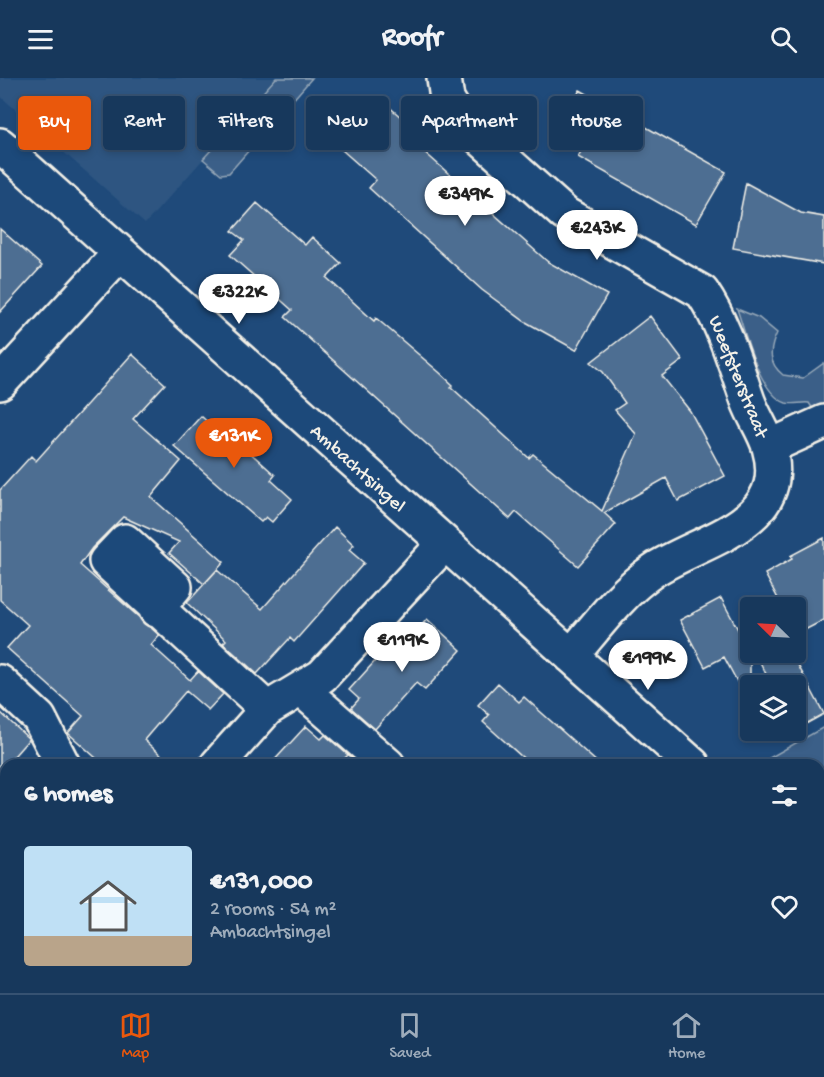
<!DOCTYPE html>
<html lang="en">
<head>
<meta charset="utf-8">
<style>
  :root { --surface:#17385c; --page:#203f62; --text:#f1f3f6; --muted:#9eacbb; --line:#365272; --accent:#ea580c }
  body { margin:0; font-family:"Gochi Hand",sans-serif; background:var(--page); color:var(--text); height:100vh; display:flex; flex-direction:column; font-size:22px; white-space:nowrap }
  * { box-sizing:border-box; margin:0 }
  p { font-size:20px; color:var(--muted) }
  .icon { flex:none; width:33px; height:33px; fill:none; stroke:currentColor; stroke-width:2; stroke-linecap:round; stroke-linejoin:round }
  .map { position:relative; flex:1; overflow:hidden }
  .side { position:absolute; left:0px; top:681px; width:825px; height:234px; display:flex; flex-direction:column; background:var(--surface); border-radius:18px 18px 0 0; box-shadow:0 3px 9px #0003,0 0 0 2px var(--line) }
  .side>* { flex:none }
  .hud { position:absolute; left:18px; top:18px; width:789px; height:54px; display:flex; gap:12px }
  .needle { width:39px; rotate:294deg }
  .controls { position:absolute; left:740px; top:519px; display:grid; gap:12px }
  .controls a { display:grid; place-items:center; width:66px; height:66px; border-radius:6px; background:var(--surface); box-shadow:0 3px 9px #0003,0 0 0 2px var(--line); font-size:30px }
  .price { position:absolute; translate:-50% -51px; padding:0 14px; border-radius:21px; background:#fff; color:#222; font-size:20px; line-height:39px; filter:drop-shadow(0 2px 3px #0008) }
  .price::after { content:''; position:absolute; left:50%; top:36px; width:18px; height:14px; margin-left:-9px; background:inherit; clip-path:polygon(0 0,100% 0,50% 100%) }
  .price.selected { background:var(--accent); color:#fff }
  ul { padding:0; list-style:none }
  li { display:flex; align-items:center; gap:18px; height:150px; padding:0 24px }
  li+li { border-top:2px solid var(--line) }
  li span { display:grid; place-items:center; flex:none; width:168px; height:120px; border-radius:6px; color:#555 }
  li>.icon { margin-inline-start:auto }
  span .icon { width:72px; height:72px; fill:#fffc; stroke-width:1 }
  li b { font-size:26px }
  h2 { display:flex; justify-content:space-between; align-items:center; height:72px; padding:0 24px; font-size:26px }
  .chip { padding:0 21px; border-radius:6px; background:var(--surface); box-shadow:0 3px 9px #0003,0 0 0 2px var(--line); font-size:21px; line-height:54px }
  .chip.selected { background:var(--accent); color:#fff }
  header { display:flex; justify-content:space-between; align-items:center; height:78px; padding:0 24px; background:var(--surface); font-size:27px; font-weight:700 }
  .dock { display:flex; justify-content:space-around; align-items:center; height:84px; border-top:2px solid var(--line); background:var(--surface); font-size:16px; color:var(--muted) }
  .dock a { display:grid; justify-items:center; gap:3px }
  .dock .selected { color:var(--accent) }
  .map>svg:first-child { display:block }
  .built { fill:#2d5581 }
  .green { fill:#3a5f88; stroke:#97a8b8; stroke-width:1.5 }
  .building { fill:#4d6e92; stroke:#f4f1e8; stroke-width:1.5 }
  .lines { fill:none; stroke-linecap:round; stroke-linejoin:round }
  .minor-casing { stroke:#f4f1e8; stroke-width:38 }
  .minor { stroke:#1f4a7a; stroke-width:33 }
  .labels { text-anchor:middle; stroke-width:4.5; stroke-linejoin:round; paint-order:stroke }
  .street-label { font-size:20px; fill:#f4f1e8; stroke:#1f4a7a }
</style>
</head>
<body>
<header><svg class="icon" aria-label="menu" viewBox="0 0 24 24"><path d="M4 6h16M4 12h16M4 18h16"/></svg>Roofr<svg class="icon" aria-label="search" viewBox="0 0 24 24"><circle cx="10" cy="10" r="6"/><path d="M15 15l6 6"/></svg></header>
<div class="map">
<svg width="824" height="915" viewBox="0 0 824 915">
  <rect width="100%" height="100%" fill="#1f4a7a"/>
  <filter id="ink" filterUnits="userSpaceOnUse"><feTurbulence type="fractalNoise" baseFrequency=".0167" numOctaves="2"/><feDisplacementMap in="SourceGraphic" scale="12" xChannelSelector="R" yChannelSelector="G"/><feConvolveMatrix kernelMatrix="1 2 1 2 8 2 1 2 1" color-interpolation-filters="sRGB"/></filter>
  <g filter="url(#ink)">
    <path class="built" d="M0 0H276L145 146 0 18Z"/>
    <path class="green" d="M276 0H312L229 95 221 96 203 81Z
      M737 231 759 240 777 255C769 272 768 285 783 297L803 300 824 285V331L815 334 809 325C802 324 793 327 786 325 759 316 746 256 737 231Z
      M824 649V753L819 750V687H757Z
      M819 772 824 774V838L819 833Z
      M819 847 824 852V915H762L767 909H819Z"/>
    <path class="building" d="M580 12 726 94 696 146 578 79 591 55 564 40Z
      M378 19 419 55 412 63 548 184 607 217 576 272 524 243 482 212 369 110 376 102 325 57 344 34 356 44Z
      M746 105 801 135 824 139V186L733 170Z
      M257 125 305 167 312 159 341 185 327 200 374 243 376 240 439 294 453 307 451 309 529 380 533 376 602 433 636 356 615 332 625 325 603 294 591 284 650 238 683 282 662 298 690 333 725 398 678 423 666 400 604 435 616 446 578 488 516 434 510 441 285 239 292 232 230 177 244 162 232 153Z
      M0 151 42 188 0 234Z
      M132 276 165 306 133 341 181 383 151 419 224 484 204 506 169 475 179 464 123 439 92 470 80 487 159 557 151 567 190 602 198 593 223 616 208 632 186 613 144 662 172 687H104L68 655 83 638 7 570 28 547 0 522V412L31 378 36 383Z
      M201 338 212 348 216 344 275 397 271 402 292 421 272 444 266 439 261 444 174 368Z
      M335 449 354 467 349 472 364 485 294 564 290 560 257 596 223 565 226 562 187 525 217 492 262 531Z
      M824 460V542L797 556 795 530H783L765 496 792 481 790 478Z
      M721 520 750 574V628L724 579 705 589 680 542Z
      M427 541 461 572 425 612 416 605 375 651 351 630 359 621 349 612 385 572 393 580Z
      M755 574H791L824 636 795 652V608H772Z
      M498 605 519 624 524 619 600 687H531L483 644 489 637 478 627Z
      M0 634 29 661 0 694Z
      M306 648 321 661 325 657 348 677 343 682 349 687H270Z"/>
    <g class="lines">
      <g class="minor-casing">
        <path id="minor" d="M444 0 447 21 460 42 565 136 702 214C724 246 735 286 748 323 754 339 764 353 769 369 792 447 701 461 654 492 621 514 596 549 571 578
          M0 67 693 687
          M0 305 120 175
          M769 369 824 344
          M156 532 175 509 125 463 106 483 267 631
          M0 604 39 640 63 687
          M301 611 388 687
          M217 687 267 631 322 598 444 466
          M0 875 6 880
          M37 909 44 915
          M361 909 368 915"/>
      </g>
      <use href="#minor" class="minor"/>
    </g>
  </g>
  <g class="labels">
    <g class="street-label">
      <text transform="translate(740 298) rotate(68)" y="7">Weefsterstraat</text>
      <text transform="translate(359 389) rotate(42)" y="7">Ambachtsingel</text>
    </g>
  </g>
</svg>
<div class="controls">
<a><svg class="needle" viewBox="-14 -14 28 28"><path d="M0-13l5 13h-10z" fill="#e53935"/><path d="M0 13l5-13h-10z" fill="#9eacbb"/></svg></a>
<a><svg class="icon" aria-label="layers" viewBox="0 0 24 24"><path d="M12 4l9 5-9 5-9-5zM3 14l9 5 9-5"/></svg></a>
</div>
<b class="price" style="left:465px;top:149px">€349K</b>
<b class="price" style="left:597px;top:183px">€243K</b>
<b class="price" style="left:239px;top:247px">€322K</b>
<b class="price selected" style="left:234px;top:391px">€131K</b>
<b class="price" style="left:402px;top:595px">€119K</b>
<b class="price" style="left:648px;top:613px">€199K</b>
<div class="hud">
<a class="chip selected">Buy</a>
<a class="chip">Rent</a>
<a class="chip">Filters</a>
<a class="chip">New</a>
<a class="chip">Apartment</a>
<a class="chip">House</a>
</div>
<section class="side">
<h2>6 homes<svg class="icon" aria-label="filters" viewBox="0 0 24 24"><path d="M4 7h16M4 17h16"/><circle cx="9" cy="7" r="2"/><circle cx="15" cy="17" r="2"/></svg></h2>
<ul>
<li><span style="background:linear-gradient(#bfe0f5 75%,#b9a48a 0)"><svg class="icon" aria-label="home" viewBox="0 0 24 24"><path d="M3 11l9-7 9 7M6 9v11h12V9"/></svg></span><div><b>€131,000</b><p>2 rooms · 54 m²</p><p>Ambachtsingel</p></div><svg class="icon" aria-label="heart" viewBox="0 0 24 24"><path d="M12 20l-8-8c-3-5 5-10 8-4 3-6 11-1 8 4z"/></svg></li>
</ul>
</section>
</div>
<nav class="dock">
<a class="selected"><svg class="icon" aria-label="map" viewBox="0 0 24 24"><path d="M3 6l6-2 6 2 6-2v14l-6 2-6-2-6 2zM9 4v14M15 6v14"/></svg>Map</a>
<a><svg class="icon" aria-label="saved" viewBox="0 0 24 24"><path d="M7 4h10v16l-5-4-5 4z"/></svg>Saved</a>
<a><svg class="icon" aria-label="home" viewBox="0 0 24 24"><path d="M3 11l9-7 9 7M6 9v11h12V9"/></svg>Home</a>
</nav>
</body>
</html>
